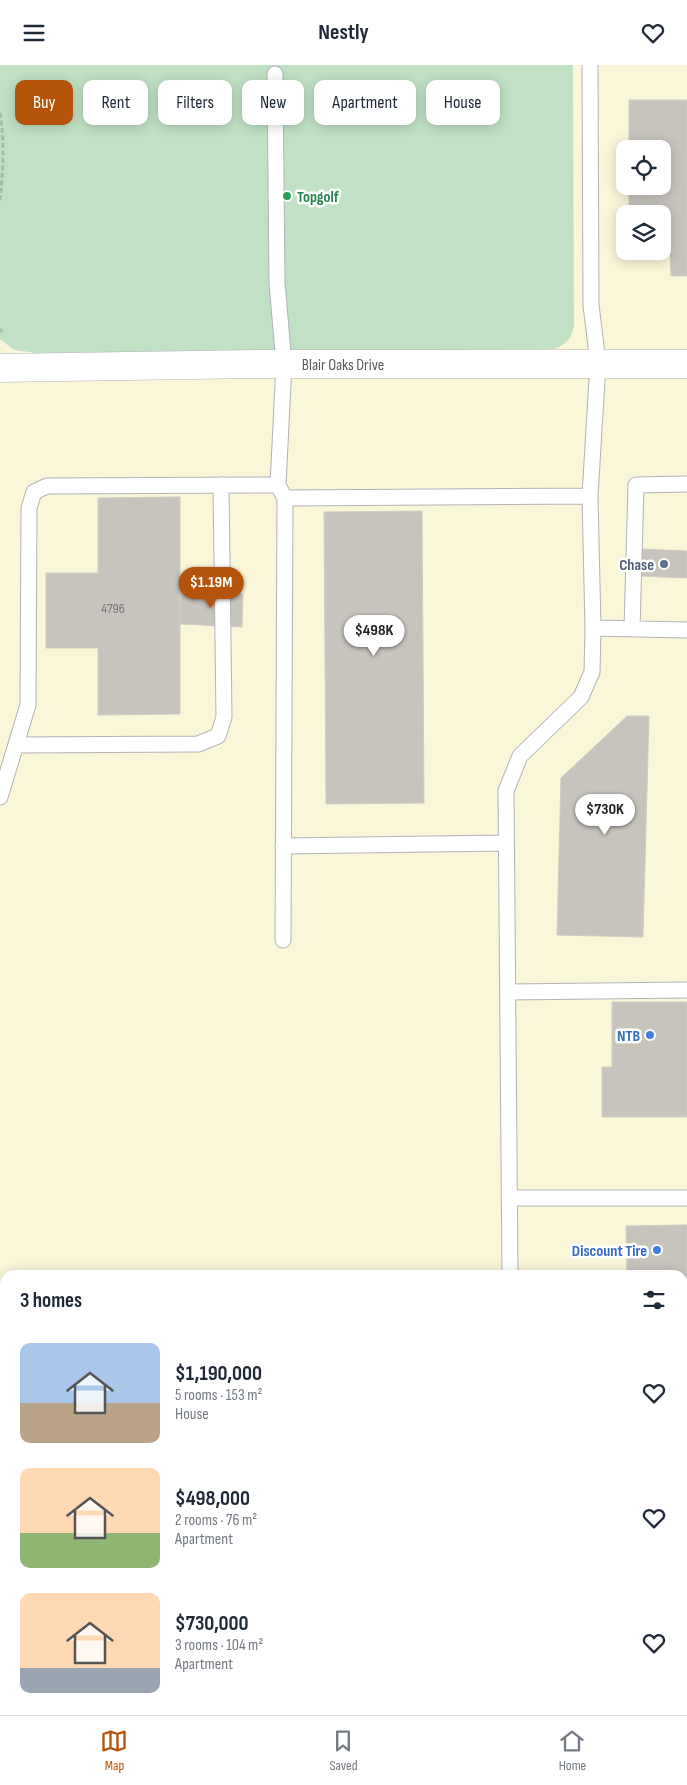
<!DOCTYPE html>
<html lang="en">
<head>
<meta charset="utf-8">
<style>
  :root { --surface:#fff; --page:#f2f2f3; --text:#1f2937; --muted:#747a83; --line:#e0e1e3; --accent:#b45309 }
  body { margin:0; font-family:"Sofia Sans Condensed",sans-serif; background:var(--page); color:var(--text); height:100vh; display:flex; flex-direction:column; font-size:19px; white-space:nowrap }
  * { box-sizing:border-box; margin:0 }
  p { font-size:16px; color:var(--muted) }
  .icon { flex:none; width:28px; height:28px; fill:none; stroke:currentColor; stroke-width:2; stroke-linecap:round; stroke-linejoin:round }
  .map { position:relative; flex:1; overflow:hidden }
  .drawer { position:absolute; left:0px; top:1205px; width:688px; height:445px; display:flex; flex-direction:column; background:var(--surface); border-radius:15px 15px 0 0; box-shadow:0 2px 12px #0003 }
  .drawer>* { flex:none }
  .banner { position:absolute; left:15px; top:15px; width:658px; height:45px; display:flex; gap:10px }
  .buttons { position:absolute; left:616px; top:75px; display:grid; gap:10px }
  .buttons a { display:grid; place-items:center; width:55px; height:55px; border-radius:10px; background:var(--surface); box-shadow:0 2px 12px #0003; font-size:25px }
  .price { position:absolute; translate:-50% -42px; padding:0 11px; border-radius:18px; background:#fff; color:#222; font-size:16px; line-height:32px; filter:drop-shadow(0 1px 2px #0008) }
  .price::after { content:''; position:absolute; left:50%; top:30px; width:15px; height:11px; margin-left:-8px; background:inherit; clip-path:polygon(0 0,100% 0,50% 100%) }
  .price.on { background:var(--accent); color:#fff }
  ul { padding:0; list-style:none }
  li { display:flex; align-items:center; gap:15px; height:125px; padding:0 20px }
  li span { display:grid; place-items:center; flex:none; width:140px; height:100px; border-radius:10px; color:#555 }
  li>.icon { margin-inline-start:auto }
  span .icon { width:60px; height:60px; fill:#fffc; stroke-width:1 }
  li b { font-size:21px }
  h2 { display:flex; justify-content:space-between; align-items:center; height:60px; padding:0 20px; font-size:21px }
  .pill { padding:0 18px; border-radius:10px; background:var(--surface); box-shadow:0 2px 12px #0003; font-size:18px; line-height:45px }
  .pill.on { background:var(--accent); color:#fff }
  header { display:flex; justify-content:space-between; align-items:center; height:65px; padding:0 20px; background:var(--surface); font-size:22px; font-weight:700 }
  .menu { display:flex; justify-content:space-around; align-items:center; height:70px; border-top:1px solid var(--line); background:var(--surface); font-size:14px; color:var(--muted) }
  .menu a { display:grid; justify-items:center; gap:2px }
  .menu .on { color:var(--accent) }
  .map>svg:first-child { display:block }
  .commercial { fill:#faf6d8; fill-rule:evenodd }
  .green { fill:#c0e1c4 }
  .building { fill:#c7c4be; stroke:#cfcdc1 }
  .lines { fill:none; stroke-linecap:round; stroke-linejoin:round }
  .service-casing { stroke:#b2b3b8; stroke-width:17 }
  .tertiary-casing { stroke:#b2b3b8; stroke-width:29 }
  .path { stroke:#9ac1aa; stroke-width:3; stroke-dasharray:5 2.5; stroke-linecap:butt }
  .service { stroke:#fff; stroke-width:15 }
  .tertiary { stroke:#fff; stroke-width:28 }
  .leisure-dot { fill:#2e9e5b; stroke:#fff; stroke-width:2 }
  .service-dot { fill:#5c6f8a; stroke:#fff; stroke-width:2 }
  .shop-dot { fill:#3f7fe0; stroke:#fff; stroke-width:2 }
  .labels { text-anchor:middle; stroke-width:5; stroke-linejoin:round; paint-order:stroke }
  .number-label { font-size:14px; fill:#757678 }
  .leisure-label { font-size:16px; font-weight:bold; fill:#27864d; stroke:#fff; text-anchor:start }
  .street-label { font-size:16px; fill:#5a5c61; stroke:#fff }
  .service-label { font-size:16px; font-weight:bold; fill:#4e5e75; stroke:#fff; text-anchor:end }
  .shop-label { font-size:16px; font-weight:bold; fill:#366cbe; stroke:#fff; text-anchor:end }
</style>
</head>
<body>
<header><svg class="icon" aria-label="menu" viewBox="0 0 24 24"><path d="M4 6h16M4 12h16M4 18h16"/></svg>Nestly<svg class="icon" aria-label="heart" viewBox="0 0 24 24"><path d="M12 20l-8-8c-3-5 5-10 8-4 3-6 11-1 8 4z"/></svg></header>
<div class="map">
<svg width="687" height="1650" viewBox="0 0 687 1650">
  <rect width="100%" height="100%" fill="#ebeae2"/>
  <path class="commercial" d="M0 0H687V1650H0ZM625 84H662V121H625ZM625 149H662V186H625ZM5 1210H682V1645H5Z"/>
  <path class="green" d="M0 0H573L574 261C571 274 567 279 554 284L36 288 14 285 0 274Z"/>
  <path class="building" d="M629 35H687V211H671L670 184H662V149H629V121H662V84H629Z
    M180 432V649L98 650V583H46V508H98V433Z
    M422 446 424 738 326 739 324 447Z
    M642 484 687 486V513L640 511Z
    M180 527 243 529 242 562 180 559Z
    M627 651H649L643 872 557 870 561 713Z
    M612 937H687V1052H602V1002H612Z
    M687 1160V1227H682V1210H627L626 1161Z
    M682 1553H687V1620H682Z
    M0 1618H5V1645H152V1650H0Z"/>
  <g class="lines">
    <g class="service-casing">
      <path id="service" d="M280 424 285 433 590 431
        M593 563 687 565
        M632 564 636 420 687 419
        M16 680 198 679 218 671 224 652 221 420
        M0 732 28 640 29 443 34 427 47 421 278 420 284 299 277 218 275 9
        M283 781 506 778
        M283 875 285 433
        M508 927 687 925
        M509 1133H687
        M510 1210 506 726 520 691 581 632 592 607 593 563 590 431 598 298 591 240 590 0
        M682 1296H687
        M682 1447H687
        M682 1523H687
        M186 1645V1650
        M590 1645V1650
        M511 1650V1645"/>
    </g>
    <g class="tertiary-casing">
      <path id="tertiary" d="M0 303 260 299H687"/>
    </g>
    <path class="path" d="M0 48C5 78 3 106 0 135
      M0 264 2 267"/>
    <use href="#service" class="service"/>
    <use href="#tertiary" class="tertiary"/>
  </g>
  <circle class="leisure-dot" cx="287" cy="131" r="5"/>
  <circle class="service-dot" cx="664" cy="499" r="5"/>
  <g class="shop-dot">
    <circle cx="650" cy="970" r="5"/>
    <circle cx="657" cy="1185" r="5"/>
  </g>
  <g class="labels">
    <g class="number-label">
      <text x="113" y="548">4796</text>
    </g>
    <g class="leisure-label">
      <text x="297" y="137">Topgolf</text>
    </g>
    <g class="street-label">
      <text x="343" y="305">Blair Oaks Drive</text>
    </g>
    <g class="service-label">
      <text x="654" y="505">Chase</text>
    </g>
    <g class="shop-label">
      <text x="640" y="976">NTB</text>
      <text x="647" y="1191">Discount Tire</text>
    </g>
  </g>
</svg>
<div class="buttons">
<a><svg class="icon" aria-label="locate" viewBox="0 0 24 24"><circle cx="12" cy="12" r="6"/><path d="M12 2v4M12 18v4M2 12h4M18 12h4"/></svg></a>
<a><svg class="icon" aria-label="layers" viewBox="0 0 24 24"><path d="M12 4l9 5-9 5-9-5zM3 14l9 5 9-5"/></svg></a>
</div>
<b class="price on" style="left:211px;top:544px">$1.19M</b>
<b class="price" style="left:374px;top:592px">$498K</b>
<b class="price" style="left:605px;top:771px">$730K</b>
<div class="banner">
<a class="pill on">Buy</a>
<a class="pill">Rent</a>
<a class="pill">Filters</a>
<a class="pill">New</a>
<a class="pill">Apartment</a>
<a class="pill">House</a>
</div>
<section class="drawer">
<h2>3 homes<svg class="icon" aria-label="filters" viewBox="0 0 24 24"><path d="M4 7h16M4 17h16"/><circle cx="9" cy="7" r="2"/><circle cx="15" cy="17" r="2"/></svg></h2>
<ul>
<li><span style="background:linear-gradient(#a9c7e8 60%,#b9a48a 0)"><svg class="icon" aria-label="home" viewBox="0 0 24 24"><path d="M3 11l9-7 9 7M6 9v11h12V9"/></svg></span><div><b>$1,190,000</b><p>5 rooms · 153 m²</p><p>House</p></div><svg class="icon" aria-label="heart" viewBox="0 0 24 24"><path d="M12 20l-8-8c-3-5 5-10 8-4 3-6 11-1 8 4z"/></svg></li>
<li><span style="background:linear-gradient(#ffd9b3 65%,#8fb573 0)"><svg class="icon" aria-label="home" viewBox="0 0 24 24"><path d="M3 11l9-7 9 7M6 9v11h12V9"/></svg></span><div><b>$498,000</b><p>2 rooms · 76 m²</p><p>Apartment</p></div><svg class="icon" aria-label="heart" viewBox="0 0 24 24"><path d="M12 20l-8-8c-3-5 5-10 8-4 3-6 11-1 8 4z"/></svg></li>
<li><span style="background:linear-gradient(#ffd9b3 75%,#9aa5b1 0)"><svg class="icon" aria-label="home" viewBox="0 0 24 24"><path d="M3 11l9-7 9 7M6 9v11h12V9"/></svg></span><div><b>$730,000</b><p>3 rooms · 104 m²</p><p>Apartment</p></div><svg class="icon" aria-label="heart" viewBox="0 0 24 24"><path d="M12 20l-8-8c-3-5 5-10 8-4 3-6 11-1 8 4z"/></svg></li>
</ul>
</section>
</div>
<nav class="menu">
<a class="on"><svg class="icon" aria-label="map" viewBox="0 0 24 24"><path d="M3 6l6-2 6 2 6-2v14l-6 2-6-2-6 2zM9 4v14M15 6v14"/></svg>Map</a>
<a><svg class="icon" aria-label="saved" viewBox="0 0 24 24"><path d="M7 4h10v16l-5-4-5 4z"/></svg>Saved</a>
<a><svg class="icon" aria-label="home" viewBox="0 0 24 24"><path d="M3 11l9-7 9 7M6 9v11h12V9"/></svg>Home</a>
</nav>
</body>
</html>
